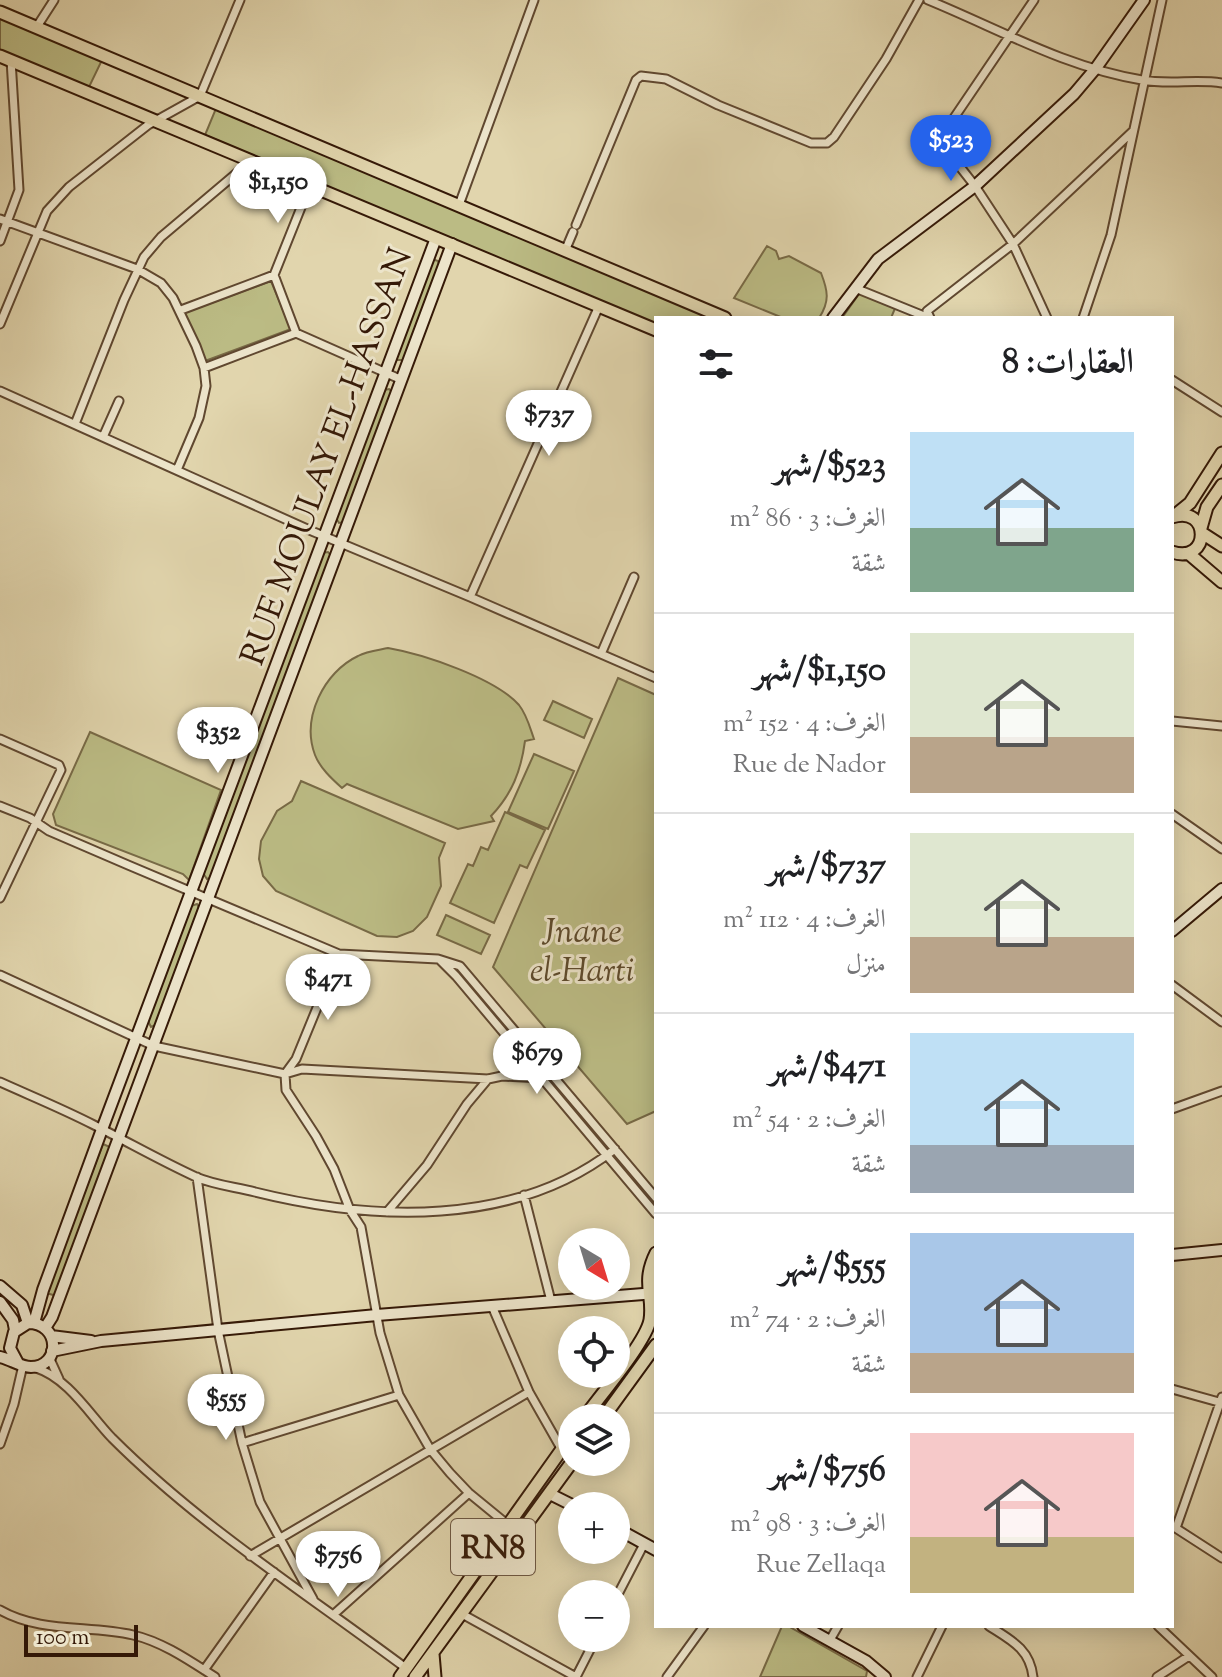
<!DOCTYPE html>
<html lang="ar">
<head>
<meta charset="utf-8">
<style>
  :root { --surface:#fff; --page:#f6f6f6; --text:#202124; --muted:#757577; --line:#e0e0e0; --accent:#2563eb }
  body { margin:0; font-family:"Sorts Mill Goudy",Amiri,serif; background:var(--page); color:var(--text); direction:rtl; height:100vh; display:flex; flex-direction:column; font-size:30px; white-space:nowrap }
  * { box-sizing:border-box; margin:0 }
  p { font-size:26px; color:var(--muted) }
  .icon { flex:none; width:44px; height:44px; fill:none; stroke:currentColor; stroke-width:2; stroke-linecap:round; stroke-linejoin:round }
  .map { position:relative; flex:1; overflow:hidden; direction:ltr }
  .drawer { position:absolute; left:654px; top:316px; width:520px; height:1312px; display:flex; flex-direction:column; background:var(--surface); border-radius:0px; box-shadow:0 4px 20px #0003; direction:rtl }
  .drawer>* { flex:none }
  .needle { width:52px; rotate:142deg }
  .buttons { position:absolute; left:558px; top:1228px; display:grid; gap:16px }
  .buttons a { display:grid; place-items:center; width:72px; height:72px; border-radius:50%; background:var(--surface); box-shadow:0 4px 20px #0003; font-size:40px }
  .scale { position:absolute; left:24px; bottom:20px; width:114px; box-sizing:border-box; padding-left:8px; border:4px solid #351907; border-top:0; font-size:22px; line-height:28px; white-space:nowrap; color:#351907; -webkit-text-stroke:6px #ece4ca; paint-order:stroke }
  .price { position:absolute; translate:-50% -68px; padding:0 18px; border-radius:28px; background:#fff; color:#222; font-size:26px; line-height:52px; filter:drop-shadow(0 2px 4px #0008) }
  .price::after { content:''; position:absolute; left:50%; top:48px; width:24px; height:18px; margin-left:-12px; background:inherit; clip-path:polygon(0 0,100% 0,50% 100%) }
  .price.current { background:var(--accent); color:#fff }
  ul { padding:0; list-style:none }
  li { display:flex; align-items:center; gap:24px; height:200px; padding:0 40px }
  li+li { border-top:2px solid var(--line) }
  li span { display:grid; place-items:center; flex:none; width:224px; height:160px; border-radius:0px; color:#555 }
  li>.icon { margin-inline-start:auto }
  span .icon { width:96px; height:96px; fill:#fffc; stroke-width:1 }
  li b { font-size:34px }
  h2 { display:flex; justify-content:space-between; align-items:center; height:96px; padding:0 40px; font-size:34px }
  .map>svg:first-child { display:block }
  .green { fill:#bbbb84; stroke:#786a46; stroke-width:2 }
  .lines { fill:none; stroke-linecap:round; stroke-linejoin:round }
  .street-casing { stroke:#604830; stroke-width:11 }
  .secondary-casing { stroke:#351907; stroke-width:14 }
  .primary-casing { stroke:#351907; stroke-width:15 }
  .street { stroke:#ece4ca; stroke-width:7 }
  .secondary { stroke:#ece4ca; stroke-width:10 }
  .primary { stroke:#e1d5ad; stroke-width:11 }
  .labels { text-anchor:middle; stroke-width:6; stroke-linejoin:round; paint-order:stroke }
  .shield { fill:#ece4ca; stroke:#6c5642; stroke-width:2 }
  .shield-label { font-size:32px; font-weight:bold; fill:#351907 }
  .street-label { font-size:34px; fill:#351907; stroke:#ece4ca }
  .park-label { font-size:34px; font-style:italic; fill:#5d4a2c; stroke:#ece4ca }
</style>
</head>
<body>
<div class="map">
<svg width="1222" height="1677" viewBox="0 0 1222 1677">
  <rect width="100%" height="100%" fill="#e1d5ad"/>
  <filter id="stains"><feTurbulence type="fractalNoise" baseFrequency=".0025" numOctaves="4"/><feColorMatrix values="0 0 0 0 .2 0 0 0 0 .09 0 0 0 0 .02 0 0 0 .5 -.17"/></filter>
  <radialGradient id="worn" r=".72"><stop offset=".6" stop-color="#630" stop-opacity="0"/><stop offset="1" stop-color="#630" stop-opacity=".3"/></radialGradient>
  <path class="green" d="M0 16 102 60 89 87 0 50Z
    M217 106 719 318H656V325L205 135Z
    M767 246 776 251 779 259 789 256 821 273C828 291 830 301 819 318H783L734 298Z
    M432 259 438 261 440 267 404 360H397L395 357Z
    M271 281 291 329 205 361 184 313Z
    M863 293 896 306 891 318H842L859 294Z
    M389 389 393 393 344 522 339 523 336 518 384 390Z
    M328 552 332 557 213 877 207 879 203 873 322 553Z
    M388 648C423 654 495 678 519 705 527 715 530 728 534 739L525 741C521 771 512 794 491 816L494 821 458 829 347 784 342 788C332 779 320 768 315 755 301 718 324 672 358 656 367 651 379 650 388 648Z
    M618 678 656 695V1111L627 1124 493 967Z
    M553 701 592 719 584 738 544 720Z
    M90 732 221 790 189 880 183 874 56 825 53 814Z
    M534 754 574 771 548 829 508 812Z
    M301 781 445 843 439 858 441 886 427 917 413 931 397 937 377 936 276 891 263 876 259 859 261 841 277 811 292 801Z
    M505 812 545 830 527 868 520 865 494 923 450 903 468 864 473 866 481 847 488 850Z
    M197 904 200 909 158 1024 151 1027 148 1021 191 906Z
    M446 915 490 935 481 954 437 935Z
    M103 1144 112 1148 57 1296 46 1293Z
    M782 1626H788L867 1671 866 1677H760Z"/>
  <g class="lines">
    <g class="street-casing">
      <path id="street" d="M928 0C999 29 1064 67 1142 80 1168 85 1196 79 1222 83
        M1034 0 939 140 975 186 1013 244 1047 318
        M36 28 54 0
        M459 205 534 0
        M0 219 137 269 161 283 173 298 196 346 204 368 206 386 199 418 177 470
        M576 225 636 80 641 76 666 79 718 105 811 143H827L834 137 886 59 919 0
        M0 241 19 190 11 60
        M565 251 573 232
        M274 275 296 333
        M855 288 929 318
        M181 310 274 275 310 185
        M930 318 927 311 1013 244 1132 132
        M1083 318 1111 235 1162 0
        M0 324 47 211 69 187 148 125 200 96 240 0
        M204 368 296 333 402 380
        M1172 380 1222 412
        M0 391 314 532 470 597 656 678
        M75 424 124 300 144 257 161 237 251 161
        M103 437 119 401
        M470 597 599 306
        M601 654 634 577
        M1172 721 1222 726
        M0 739 59 765 61 770 0 898
        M0 806 30 818 49 831 128 865 339 954 438 959 460 966 656 1198
        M1172 814 1222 849
        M440 960 456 976 656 1214
        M0 975 154 1046 285 1074 302 1069 488 1079 502 1076 542 1078
        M1172 985 1222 1022
        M285 1074 286 1090 316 1136 334 1169 350 1210 361 1227 380 1333 399 1395 430 1449 450 1473 469 1493 508 1525
        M285 1074 296 1059 339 954
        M502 1076 513 1065 519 1050
        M0 1082C31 1096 63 1109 94 1125 128 1142 161 1161 196 1177 214 1185 236 1187 255 1192 372 1221 514 1228 615 1149
        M1172 1109 1222 1091
        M197 1177 218 1330 242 1443 260 1502 313 1599
        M524 1195 551 1301
        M387 1212 427 1165 467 1104 488 1079
        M492 1306 529 1392 562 1450
        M49 1357 59 1379
        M36 1368C68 1378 90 1415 112 1438 201 1527 307 1594 407 1669
        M1172 1389 1222 1403
        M242 1443 399 1395
        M0 1444 14 1404 23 1365
        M1174 1527 1222 1558
        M1176 1528 1222 1397
        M250 1556 529 1392
        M616 1598 644 1544
        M0 1610C40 1633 88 1625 133 1635 163 1642 190 1661 215 1677
        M462 1614 576 1677
        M333 1615 469 1493
        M989 1626C1011 1640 1030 1649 1033 1677
        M1158 1626 1212 1677
        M830 1640 838 1626
        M204 1670 274 1572
        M576 1677 596 1638
        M667 1677 704 1626
        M917 1677 942 1626
        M1157 1677 1189 1656"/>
    </g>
    <g class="secondary-casing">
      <path id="secondary" d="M833 318 878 259 975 186 1074 94 1096 68 1144 0
        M1172 931 1222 889
        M1172 1255 1222 1250
        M0 1286 22 1305 28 1323
        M0 1302 13 1320 15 1330
        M34 1323 43 1290 101 1132 436 238
        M45 1328 52 1317 452 244
        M51 1336 91 1341
        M52 1351 101 1341 377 1315 656 1293
        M0 1357C10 1359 21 1367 31 1367 61 1367 61 1323 28 1323L14 1332 10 1348 18 1363
        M550 1494 574 1506
        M616 1528 656 1550
        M803 1626 866 1661 885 1677"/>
    </g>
    <g class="primary-casing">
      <path id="primary" d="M0 12 725 318
        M0 56 656 330
        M1174 516 1190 503 1222 453
        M1172 517C1211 504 1211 565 1172 552
        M1201 528 1207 507 1222 485
        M1202 533 1222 546
        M1188 553 1222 582
        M584 1418C599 1397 646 1342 650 1320 654 1295 641 1283 656 1253
        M603 1418 656 1345
        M433 1654 435 1677
        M400 1677 572 1435
        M415 1677 572 1462"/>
    </g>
    <use href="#street" class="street"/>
    <use href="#secondary" class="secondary"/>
    <use href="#primary" class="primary"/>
  </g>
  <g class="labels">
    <rect class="shield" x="451" y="1519" width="84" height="56" rx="6"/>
    <g class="shield-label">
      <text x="493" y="1558">RN8</text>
    </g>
    <g class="street-label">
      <text transform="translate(325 456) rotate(-70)" y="12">RUE MOULAY EL-HASSAN</text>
    </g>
    <g class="park-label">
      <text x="582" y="942">Jnane<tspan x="582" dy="39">el-Harti</tspan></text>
    </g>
  </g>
  <rect width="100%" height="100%" filter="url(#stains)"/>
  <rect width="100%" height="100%" fill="url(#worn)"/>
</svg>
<div class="buttons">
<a><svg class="needle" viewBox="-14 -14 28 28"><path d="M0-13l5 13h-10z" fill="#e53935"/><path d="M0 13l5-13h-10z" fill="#757577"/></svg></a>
<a><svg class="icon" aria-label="locate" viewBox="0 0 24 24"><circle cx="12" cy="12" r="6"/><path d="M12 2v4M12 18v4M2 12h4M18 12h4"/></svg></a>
<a><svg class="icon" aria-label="layers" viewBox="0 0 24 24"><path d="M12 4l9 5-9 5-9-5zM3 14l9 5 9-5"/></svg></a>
<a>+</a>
<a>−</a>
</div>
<div class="scale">100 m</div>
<b class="price current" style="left:951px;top:183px">$523</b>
<b class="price" style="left:278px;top:225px">$1,150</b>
<b class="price" style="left:549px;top:458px">$737</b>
<b class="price" style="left:218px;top:775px">$352</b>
<b class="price" style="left:328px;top:1022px">$471</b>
<b class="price" style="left:537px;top:1096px">$679</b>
<b class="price" style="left:226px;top:1442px">$555</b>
<b class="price" style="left:338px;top:1599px">$756</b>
<section class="drawer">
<h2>العقارات: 8<svg class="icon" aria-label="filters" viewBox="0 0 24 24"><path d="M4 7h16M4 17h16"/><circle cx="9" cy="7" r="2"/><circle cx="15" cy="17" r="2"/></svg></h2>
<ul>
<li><span style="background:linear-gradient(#bfe0f5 60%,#7fa58c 0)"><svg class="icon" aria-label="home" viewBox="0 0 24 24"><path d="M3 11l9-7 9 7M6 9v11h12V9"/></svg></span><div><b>$523/شهر</b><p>الغرف: 3 · 86 m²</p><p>شقة</p></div></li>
<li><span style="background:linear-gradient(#dfe7d0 65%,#b9a48a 0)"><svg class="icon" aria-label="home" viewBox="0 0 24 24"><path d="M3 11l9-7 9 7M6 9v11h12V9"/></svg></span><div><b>$1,150/شهر</b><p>الغرف: 4 · 152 m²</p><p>Rue de Nador</p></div></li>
<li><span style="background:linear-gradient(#dfe7d0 65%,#b9a48a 0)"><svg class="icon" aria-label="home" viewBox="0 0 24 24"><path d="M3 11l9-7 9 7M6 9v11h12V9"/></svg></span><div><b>$737/شهر</b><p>الغرف: 4 · 112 m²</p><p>منزل</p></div></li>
<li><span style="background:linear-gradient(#bfe0f5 70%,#9aa5b1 0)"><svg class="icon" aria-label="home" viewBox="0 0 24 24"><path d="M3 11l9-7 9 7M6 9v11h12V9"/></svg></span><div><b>$471/شهر</b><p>الغرف: 2 · 54 m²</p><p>شقة</p></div></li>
<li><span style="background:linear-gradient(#a9c7e8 75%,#b9a48a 0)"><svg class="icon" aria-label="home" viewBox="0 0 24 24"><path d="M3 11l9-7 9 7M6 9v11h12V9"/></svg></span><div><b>$555/شهر</b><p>الغرف: 2 · 74 m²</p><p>شقة</p></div></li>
<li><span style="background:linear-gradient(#f6c9c9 65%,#c2b280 0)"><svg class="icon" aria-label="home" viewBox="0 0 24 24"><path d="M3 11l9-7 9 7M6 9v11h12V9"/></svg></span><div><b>$756/شهر</b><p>الغرف: 3 · 98 m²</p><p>Rue Zellaqa</p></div></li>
</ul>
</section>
</div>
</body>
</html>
